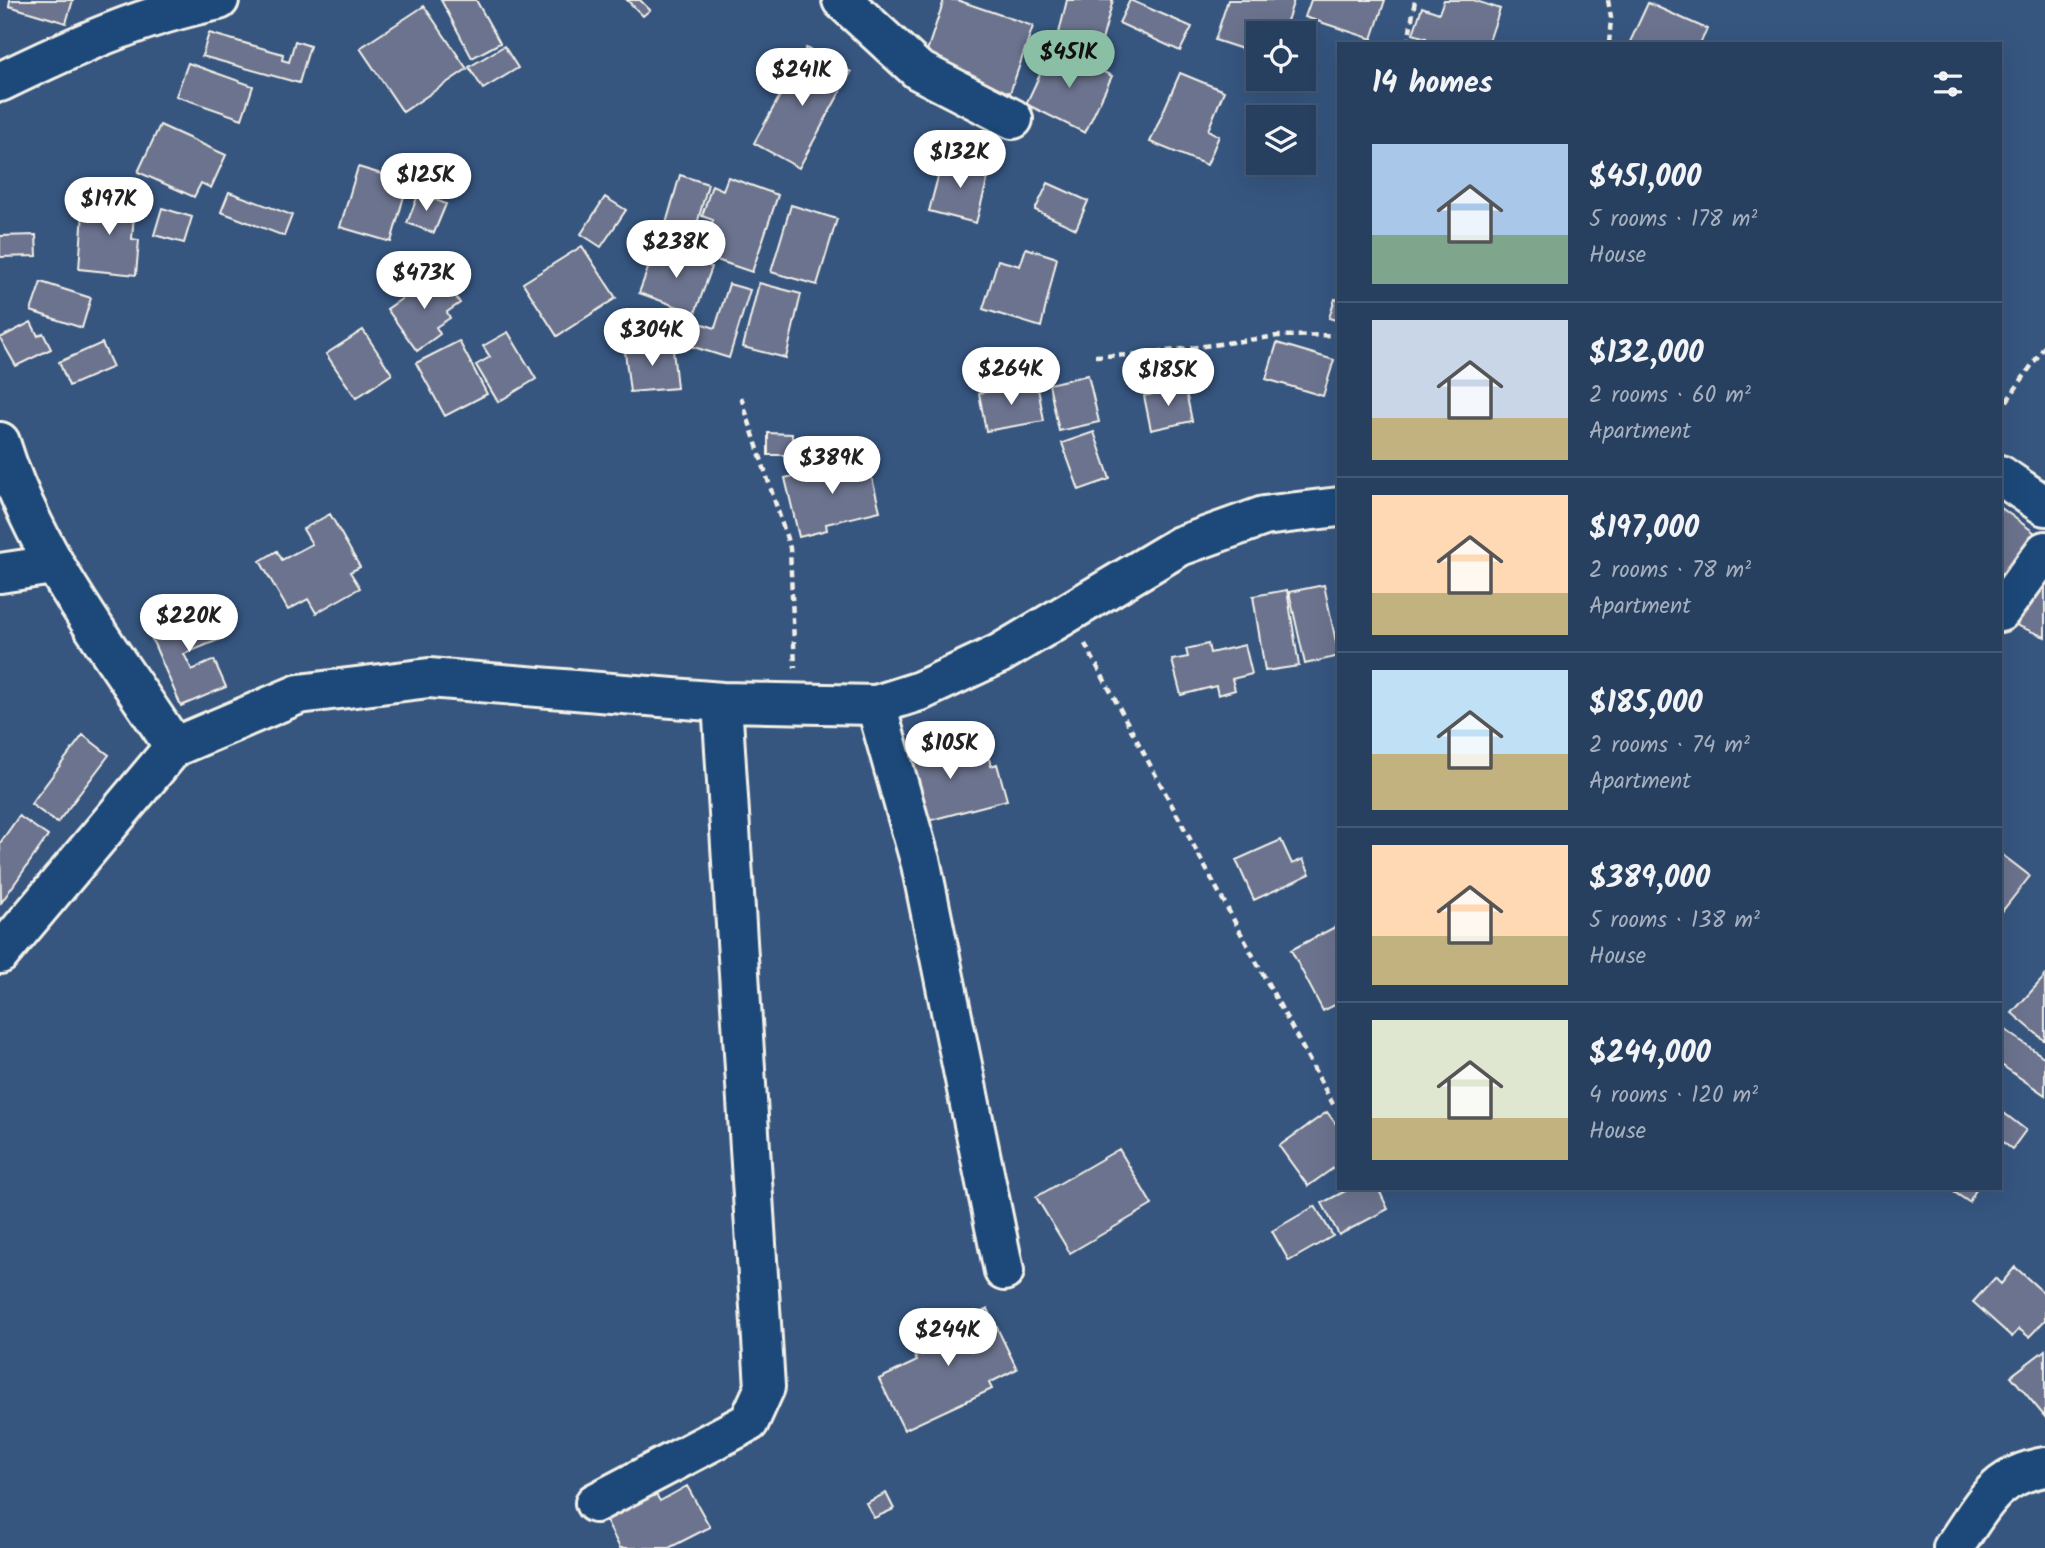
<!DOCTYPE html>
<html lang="en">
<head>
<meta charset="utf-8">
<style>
  :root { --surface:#284060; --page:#304766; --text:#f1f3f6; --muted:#a5afbd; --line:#445975; --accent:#8abfa5 }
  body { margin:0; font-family:Kalam,sans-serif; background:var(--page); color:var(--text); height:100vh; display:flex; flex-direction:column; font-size:26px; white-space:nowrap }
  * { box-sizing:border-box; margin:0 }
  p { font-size:23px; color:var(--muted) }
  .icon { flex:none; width:38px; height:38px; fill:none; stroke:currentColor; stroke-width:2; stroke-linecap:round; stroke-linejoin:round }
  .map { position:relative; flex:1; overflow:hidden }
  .drawer { position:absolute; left:1337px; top:42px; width:665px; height:1148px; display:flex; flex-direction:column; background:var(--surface); border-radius:0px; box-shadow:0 7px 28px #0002,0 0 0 2px var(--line) }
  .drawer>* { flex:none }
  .controls { position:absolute; left:1246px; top:21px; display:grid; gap:14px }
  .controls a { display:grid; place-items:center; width:70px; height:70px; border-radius:0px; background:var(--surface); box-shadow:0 7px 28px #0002,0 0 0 2px var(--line); font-size:35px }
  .price { position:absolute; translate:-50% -60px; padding:0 16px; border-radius:24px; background:#fff; color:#222; font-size:23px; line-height:46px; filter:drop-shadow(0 2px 4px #0008) }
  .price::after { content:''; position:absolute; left:50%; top:42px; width:21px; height:16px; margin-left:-10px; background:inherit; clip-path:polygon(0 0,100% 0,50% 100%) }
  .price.active { background:var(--accent); color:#111 }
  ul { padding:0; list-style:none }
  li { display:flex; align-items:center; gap:21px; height:175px; padding:0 35px }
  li+li { border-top:2px solid var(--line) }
  li span { display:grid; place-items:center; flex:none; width:196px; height:140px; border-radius:0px; color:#555 }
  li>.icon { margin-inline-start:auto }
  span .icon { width:84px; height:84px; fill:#fffc; stroke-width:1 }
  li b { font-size:30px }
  h2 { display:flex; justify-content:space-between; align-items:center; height:84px; padding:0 35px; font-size:30px }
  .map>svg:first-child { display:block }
  .building { fill:#6c738e; stroke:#f4f1e8; stroke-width:2 }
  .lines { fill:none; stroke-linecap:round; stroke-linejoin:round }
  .minor-casing { stroke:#f4f1e8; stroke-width:44 }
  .path { stroke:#f4f1e8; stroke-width:4.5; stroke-dasharray:7 5; stroke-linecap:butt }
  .minor { stroke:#1f4a7a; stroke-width:38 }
</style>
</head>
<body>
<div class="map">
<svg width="2045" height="1548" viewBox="0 0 2045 1548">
  <rect width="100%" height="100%" fill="#365680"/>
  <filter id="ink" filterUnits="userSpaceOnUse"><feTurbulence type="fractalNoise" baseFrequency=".0143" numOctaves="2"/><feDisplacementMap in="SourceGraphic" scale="14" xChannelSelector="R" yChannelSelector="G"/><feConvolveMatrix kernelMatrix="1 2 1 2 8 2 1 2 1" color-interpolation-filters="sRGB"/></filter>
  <g filter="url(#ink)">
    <path class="building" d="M10 0H73L66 23 9 6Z
      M441 0H476L500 43 472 58Z
      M627 0H640L650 10 643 16Z
      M944 0H957L1033 26 1010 93 923 63Z
      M1067 0H1113L1100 48 1058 37Z
      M1130 0 1192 27 1180 51 1119 23Z
      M1228 0H1294L1283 33H1258V54L1215 40Z
      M1311 0H1385L1372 39 1305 17Z
      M1444 0H1473L1500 9 1488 44H1424L1426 38 1413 34 1422 7 1439 13Z
      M1648 3 1707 29 1700 44H1629Z
      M424 6 467 69 403 112 360 48Z
      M209 33 283 54 282 60 289 62 295 41 310 46 299 83 202 56Z
      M504 46 518 68 483 89 469 67Z
      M1053 47 1112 76 1085 133 1026 104Z
      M806 48 851 72 799 168 754 143Z
      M188 63 253 86 242 119 176 96Z
      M1180 73 1224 91 1208 130 1219 136 1207 165 1150 142Z
      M160 125 226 155 211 188 201 183 194 197 138 172Z
      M943 158 990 170 976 223 929 211Z
      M358 167 408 182 391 242 340 227Z
      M680 175 708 184 694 235 665 227Z
      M728 177 778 195 752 272 702 255 713 220 702 216 712 185 723 190Z
      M1048 183 1088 201 1076 229 1035 210Z
      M229 192 292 215 284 236 221 212Z
      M419 193 446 204 434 233 407 223Z
      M605 197 626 210 601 247 581 234Z
      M84 198 135 202 132 239 139 240 136 275 79 269Z
      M791 205 837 219 817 285 771 272Z
      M162 208 192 217 184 243 154 235Z
      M36 235 37 256 0 257V236Z
      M582 246 616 298 557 336 523 283Z
      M656 247 712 267 695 313 639 293Z
      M1026 248 1057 258 1041 327 983 309 998 260 1020 266Z
      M439 273 460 303 447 312 450 318 436 327 440 334 417 351 387 309Z
      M41 282 91 298 82 328 31 311Z
      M759 283 801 294 786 358 743 347Z
      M729 284 750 290 729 358 684 344 691 320 715 328Z
      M1335 299 1339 300V321L1329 318Z
      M31 322 38 336 43 333 51 349 16 366 0 338Z
      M363 330 392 374 356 398 326 354Z
      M508 332 536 379 498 402 476 365 490 357 483 346Z
      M672 340 677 388 630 392 625 352 651 349 650 342Z
      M459 341 487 394 445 416 416 363Z
      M102 343 113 367 69 386 59 362Z
      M1277 343 1334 360 1323 396 1266 379Z
      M1088 375 1099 422 1059 431 1049 384Z
      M1037 383 1044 421 986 431 979 393Z
      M1185 387 1192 421 1151 430 1144 396Z
      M1094 432 1110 479 1079 490 1062 443Z
      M768 433 792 434V455H768Z
      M867 458 880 511 826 524 827 530 799 537 785 478Z
      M2000 507 2035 533 2000 580Z
      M330 514 360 567 350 572 360 588 316 613 308 599 288 610 260 561 277 551 282 560 312 544 303 529Z
      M2040 562 2045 564V637L2016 625Z
      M1324 585 1339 656 1305 664 1289 592Z
      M1287 590 1299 666 1265 671 1253 596Z
      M208 604 223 638 184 654 192 670 214 660 226 687 181 706 148 630Z
      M1208 644 1210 653 1245 645 1252 674 1232 679 1235 690 1218 695 1216 686 1181 695 1172 660 1188 657 1186 649Z
      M83 735 109 755 57 823 31 804Z
      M961 742 963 751 985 745 991 766 997 764 1007 800 916 824 897 755 918 749 921 762 928 760 925 752Z
      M19 816 48 836 1 903 0 843Z
      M1281 840 1292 864 1303 859 1310 874 1254 900 1236 860Z
      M2000 853 2030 876 2000 914Z
      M1337 926 1339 1003 1323 1011 1291 950Z
      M2045 976V1041L2012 1013Z
      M2003 1028 2045 1058V1095L2000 1064Z
      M2000 1110 2026 1130 2012 1149 2000 1140Z
      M1327 1112 1339 1128V1164L1308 1186 1279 1146Z
      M1119 1149 1152 1205 1070 1253 1036 1197Z
      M1351 1188H1378L1388 1209 1339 1235 1322 1203Z
      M1948 1188H1977L1969 1202Z
      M1315 1206 1333 1236 1289 1261 1272 1231Z
      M2015 1267 2045 1294V1320L2029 1337 2019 1329 2012 1337 1973 1302 1995 1278 2001 1284Z
      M988 1309 1017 1369 989 1383 992 1389 904 1430 879 1379 917 1361 906 1338 955 1316 958 1322Z
      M2045 1350V1417L2011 1376Z
      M687 1486 710 1527 669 1548H620L605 1519 655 1493 660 1501Z
      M886 1493 894 1509 874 1518 866 1503Z"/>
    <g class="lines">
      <g class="minor-casing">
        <path id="minor" d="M842 0 918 70 1013 119
          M0 82C70 48 142 15 219 0
          M0 442C35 556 110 648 174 747
          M2000 475 2045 506
          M0 573 53 565
          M2000 612 2045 551
          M876 705 921 864 1004 1271
          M0 954 174 747 299 694 429 678 722 702 876 705 920 691 999 654 1180 546 1264 516 1339 507
          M595 1503 749 1422 765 1387 722 702
          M1953 1548C1982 1508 1992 1476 2045 1467"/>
      </g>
      <path class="path" d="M1608 0 1611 18 1609 44
        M1408 44 1415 0
        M1095 356 1138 355 1278 336 1339 335
        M741 397 790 548 795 668
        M2000 411 2045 346
        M1085 644 1334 1106 1339 1109"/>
      <use href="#minor" class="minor"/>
    </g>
  </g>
</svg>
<div class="controls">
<a><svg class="icon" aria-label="locate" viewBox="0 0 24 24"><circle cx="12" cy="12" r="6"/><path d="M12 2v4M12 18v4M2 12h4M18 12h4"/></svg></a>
<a><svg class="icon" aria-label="layers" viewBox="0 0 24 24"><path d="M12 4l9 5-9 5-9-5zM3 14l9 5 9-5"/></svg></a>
</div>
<b class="price active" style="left:1069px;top:90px">$451K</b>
<b class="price" style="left:802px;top:108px">$241K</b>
<b class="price" style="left:960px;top:190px">$132K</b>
<b class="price" style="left:426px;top:213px">$125K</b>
<b class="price" style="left:109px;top:237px">$197K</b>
<b class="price" style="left:676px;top:280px">$238K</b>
<b class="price" style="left:424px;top:311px">$473K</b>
<b class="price" style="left:652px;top:368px">$304K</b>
<b class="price" style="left:1011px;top:407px">$264K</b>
<b class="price" style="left:1168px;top:408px">$185K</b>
<b class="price" style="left:832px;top:496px">$389K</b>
<b class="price" style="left:189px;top:654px">$220K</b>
<b class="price" style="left:950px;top:781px">$105K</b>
<b class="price" style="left:948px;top:1368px">$244K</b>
<section class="drawer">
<h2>14 homes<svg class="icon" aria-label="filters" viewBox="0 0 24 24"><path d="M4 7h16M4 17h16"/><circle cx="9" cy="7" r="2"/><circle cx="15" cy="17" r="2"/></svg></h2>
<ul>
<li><span style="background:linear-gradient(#a9c7e8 65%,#7fa58c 0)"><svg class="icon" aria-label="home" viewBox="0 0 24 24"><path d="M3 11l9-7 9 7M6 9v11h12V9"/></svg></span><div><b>$451,000</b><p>5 rooms · 178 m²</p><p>House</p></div></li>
<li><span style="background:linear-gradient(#c9d6e8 70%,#c2b280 0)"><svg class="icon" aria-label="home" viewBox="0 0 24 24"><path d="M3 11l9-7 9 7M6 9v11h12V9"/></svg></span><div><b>$132,000</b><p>2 rooms · 60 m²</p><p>Apartment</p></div></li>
<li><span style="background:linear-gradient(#ffd9b3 70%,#c2b280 0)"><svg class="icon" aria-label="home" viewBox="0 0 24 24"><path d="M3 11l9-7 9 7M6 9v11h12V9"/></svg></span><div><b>$197,000</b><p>2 rooms · 78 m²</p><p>Apartment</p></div></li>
<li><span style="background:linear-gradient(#bfe0f5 60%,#c2b280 0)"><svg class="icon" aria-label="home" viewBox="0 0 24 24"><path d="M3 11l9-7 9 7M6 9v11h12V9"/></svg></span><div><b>$185,000</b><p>2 rooms · 74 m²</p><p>Apartment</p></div></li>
<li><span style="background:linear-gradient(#ffd9b3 65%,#c2b280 0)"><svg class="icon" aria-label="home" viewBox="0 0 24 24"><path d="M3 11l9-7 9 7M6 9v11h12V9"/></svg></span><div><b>$389,000</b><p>5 rooms · 138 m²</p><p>House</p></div></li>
<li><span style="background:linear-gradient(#dfe7d0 70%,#c2b280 0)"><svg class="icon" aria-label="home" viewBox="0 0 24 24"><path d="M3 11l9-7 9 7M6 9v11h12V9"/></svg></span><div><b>$244,000</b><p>4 rooms · 120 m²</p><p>House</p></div></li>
</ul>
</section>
</div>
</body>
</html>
